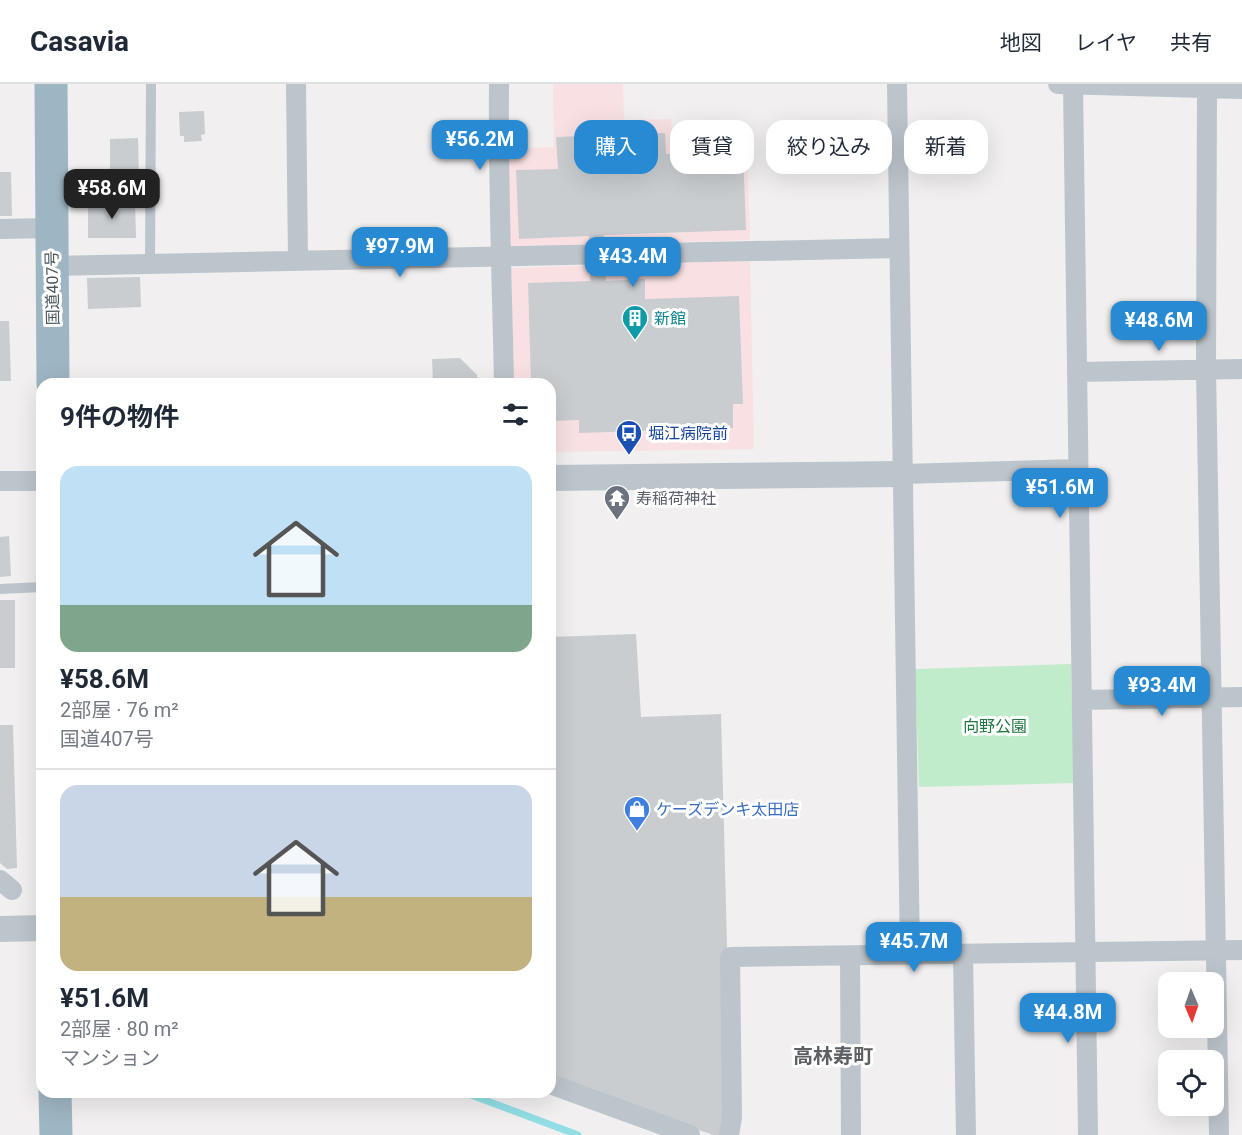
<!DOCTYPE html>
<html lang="ja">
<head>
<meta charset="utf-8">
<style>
  :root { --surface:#fff; --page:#f6f6f7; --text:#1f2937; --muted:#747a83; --line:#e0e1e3; --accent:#278ad3 }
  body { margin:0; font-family:Roboto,"Noto Sans JP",sans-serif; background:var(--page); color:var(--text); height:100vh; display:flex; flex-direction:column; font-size:22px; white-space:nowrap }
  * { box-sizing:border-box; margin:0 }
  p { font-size:20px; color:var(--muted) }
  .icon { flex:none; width:33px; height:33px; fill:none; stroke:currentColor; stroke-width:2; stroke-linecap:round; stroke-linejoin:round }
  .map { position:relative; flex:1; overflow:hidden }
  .drawer { position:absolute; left:36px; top:294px; width:520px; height:720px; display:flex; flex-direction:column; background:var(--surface); border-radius:18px; box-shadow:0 6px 24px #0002 }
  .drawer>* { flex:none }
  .banner { position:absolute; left:574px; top:36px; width:570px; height:54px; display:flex; gap:12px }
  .needle { width:39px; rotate:178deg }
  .fabs { position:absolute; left:1158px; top:888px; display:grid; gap:12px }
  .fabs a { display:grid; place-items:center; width:66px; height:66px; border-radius:12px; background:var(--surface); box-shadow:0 6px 24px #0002; font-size:30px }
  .price { position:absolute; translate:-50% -51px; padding:0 14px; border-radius:12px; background:var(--accent); color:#fff; font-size:20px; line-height:39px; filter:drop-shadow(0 2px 3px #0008) }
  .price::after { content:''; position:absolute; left:50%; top:36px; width:18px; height:14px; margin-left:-9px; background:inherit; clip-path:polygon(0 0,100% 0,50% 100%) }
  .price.active { background:#222; color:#fff }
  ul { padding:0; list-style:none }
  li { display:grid; align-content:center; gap:12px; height:318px; padding:0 24px }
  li+li { border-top:2px solid var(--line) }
  li span { display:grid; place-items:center; height:186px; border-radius:18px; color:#555 }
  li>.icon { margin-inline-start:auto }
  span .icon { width:108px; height:108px; fill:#fffc; stroke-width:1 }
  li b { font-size:26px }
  h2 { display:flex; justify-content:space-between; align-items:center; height:72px; padding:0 24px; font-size:26px }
  .tag { padding:0 21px; border-radius:18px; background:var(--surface); box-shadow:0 6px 24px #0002; font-size:21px; line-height:54px }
  .tag.active { background:var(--accent); color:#fff }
  header { display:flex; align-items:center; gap:36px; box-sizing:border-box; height:84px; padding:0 30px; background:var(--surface); border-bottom:2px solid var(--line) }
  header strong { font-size:28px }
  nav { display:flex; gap:33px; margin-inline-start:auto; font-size:21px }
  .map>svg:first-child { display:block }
  .medical { fill:#f9e1e3 }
  .green { fill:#c1eccb }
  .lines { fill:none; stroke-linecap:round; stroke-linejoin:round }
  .stream { stroke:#91dfe5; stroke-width:7 }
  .building { fill:#c9cdd0 }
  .service { stroke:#bcc5cb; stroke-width:10 }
  .minor { stroke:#bcc5cb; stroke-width:20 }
  .tertiary { stroke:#bcc5cb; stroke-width:26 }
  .trunk { stroke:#9eb5c3; stroke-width:33 }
  .labels { text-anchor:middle; stroke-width:6; stroke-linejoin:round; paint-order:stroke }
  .street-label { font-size:16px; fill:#48555b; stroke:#fff }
  .culture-label { font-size:16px; fill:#0d838f; stroke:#fff; text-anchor:start }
  .transit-label { font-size:16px; fill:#164399; stroke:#fff; text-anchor:start }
  .worship-label { font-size:16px; fill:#5b616d; stroke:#fff; text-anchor:start }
  .park-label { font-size:16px; fill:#1e773e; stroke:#fff }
  .shop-label { font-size:16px; fill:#366cbe; stroke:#fff; text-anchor:start }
  .quarter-label { font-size:20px; font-weight:bold; fill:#5c6063; stroke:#fff }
</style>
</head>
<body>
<header>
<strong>Casavia</strong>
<nav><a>地図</a><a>レイヤ</a><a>共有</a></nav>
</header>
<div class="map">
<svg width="1242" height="1051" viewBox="0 0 1242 1051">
  <rect width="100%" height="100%" fill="#f1efef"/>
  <path class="medical" d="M553 0H623L624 36 671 35 673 64 747 62 750 156 508 163 505 65 554 63Z
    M750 176 754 365 551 368 550 300H513L511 184Z"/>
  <path class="green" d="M1071 580 1074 699 919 703 915 585Z"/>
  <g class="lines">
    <path class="stream" d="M463 1008 578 1051"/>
  </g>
  <path class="building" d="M204 27 205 50 201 51 202 57 184 58V52H180L179 28Z
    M665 49 666 70 743 67 746 146 604 151 606 197 645 195V215L739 212 743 320H733V344L579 349V336L550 337V300H531L528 199 590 197 589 152 519 155 516 86 558 85 556 53Z
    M138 54 139 97H110V55Z
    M0 88H11L12 132H0Z
    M135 117 136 154H88V118Z
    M140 193 141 223 88 225 87 194Z
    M0 237H9L11 297H0Z
    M460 274 477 291 478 300H433L432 275Z
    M9 452 11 492 0 493V453Z
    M0 516H15V584H0Z
    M636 550 641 633 721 630 727 862 724 1051H713L550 994V553Z
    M0 641H13L17 784 7 785 0 779Z"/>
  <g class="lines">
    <path class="service" d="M150 180 151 0
      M0 505 42 503"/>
    <path class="minor" d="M296 0 298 177
      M499 0C498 100 502 200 504 300
      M897 0 910 871
      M1058 0 1242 5
      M1073 1 1088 1051
      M1207 4 1206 285 1219 1051
      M0 145 51 144
      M52 182 899 164
      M1077 288 1242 285
      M903 390 1078 385
      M0 397H42
      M1082 616 1242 613
      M0 796 12 806
      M963 870 966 1051
      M850 872 851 1051
      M550 1000 690 1051
      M729 1051 732 1033 730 873 1242 866"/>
    <path class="tertiary" d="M550 394 903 390
      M0 845 42 844"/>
    <path class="trunk" d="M51 0 53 300
      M55 1008 56 1051"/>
  </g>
  <defs>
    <g id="building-pin" transform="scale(1.35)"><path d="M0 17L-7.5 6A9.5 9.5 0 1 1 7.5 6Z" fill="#0f9aa8" stroke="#fff"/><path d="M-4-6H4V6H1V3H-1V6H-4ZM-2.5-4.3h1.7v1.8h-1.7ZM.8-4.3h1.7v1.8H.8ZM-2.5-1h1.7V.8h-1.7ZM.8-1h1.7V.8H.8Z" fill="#fff"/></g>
    <g id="bus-pin" transform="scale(1.35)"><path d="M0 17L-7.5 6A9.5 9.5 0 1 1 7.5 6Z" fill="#1a4fb4" stroke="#fff"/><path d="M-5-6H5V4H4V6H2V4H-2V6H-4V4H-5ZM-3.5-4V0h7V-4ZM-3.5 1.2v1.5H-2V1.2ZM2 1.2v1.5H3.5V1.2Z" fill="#fff"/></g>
    <g id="temple-pin" transform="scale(1.35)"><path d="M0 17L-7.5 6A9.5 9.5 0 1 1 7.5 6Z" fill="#6b7280" stroke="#fff"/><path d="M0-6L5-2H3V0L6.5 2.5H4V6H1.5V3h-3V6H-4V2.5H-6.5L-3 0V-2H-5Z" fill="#fff"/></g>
    <g id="shop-pin" transform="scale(1.35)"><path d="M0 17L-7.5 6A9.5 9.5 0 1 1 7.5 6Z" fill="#3f7fe0" stroke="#fff"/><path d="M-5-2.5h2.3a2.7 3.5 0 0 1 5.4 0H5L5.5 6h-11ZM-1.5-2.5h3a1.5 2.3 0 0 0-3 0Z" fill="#fff"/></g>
  </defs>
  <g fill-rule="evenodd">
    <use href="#building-pin" x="635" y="234"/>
    <use href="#bus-pin" x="629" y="349"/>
    <use href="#temple-pin" x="617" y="414"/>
    <use href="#shop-pin" x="637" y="725"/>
  </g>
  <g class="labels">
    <g class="street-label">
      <text transform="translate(52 204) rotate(-91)" y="6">国道407号</text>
    </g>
    <g class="culture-label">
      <text x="654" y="240">新館</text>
    </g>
    <g class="transit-label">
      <text x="648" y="355">堀江病院前</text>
    </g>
    <g class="worship-label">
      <text x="636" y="420">寿稲荷神社</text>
    </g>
    <g class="park-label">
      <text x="995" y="648">向野公園</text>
    </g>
    <g class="shop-label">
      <text x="656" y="731">ケーズデンキ太田店</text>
    </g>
    <g class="quarter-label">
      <text x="833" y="979">高林寿町</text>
    </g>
  </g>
</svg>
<div class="fabs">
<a><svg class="needle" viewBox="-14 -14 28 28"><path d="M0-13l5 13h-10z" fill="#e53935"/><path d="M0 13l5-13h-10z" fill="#747a83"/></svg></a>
<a><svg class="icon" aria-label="locate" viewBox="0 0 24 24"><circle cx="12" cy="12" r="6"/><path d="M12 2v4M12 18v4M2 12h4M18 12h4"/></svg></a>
</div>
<b class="price" style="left:480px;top:87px">¥56.2M</b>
<b class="price active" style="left:112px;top:136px">¥58.6M</b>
<b class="price" style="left:400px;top:194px">¥97.9M</b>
<b class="price" style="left:633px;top:204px">¥43.4M</b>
<b class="price" style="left:1159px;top:268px">¥48.6M</b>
<b class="price" style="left:1060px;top:435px">¥51.6M</b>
<b class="price" style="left:1162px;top:633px">¥93.4M</b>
<b class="price" style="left:914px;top:889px">¥45.7M</b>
<b class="price" style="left:1068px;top:960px">¥44.8M</b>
<div class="banner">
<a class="tag active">購入</a>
<a class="tag">賃貸</a>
<a class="tag">絞り込み</a>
<a class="tag">新着</a>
</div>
<section class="drawer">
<h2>9件の物件<svg class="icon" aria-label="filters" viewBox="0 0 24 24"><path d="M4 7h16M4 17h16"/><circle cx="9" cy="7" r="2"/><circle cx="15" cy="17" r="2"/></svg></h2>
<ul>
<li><span style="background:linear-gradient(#bfe0f5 75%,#7fa58c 0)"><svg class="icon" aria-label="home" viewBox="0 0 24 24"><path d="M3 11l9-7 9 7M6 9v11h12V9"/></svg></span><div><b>¥58.6M</b><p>2部屋 · 76 m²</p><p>国道407号</p></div></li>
<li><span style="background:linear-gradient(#c9d6e8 60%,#c2b280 0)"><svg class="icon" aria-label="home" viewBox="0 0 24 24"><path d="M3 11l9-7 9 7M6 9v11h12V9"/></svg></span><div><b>¥51.6M</b><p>2部屋 · 80 m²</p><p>マンション</p></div></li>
</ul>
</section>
</div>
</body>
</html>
